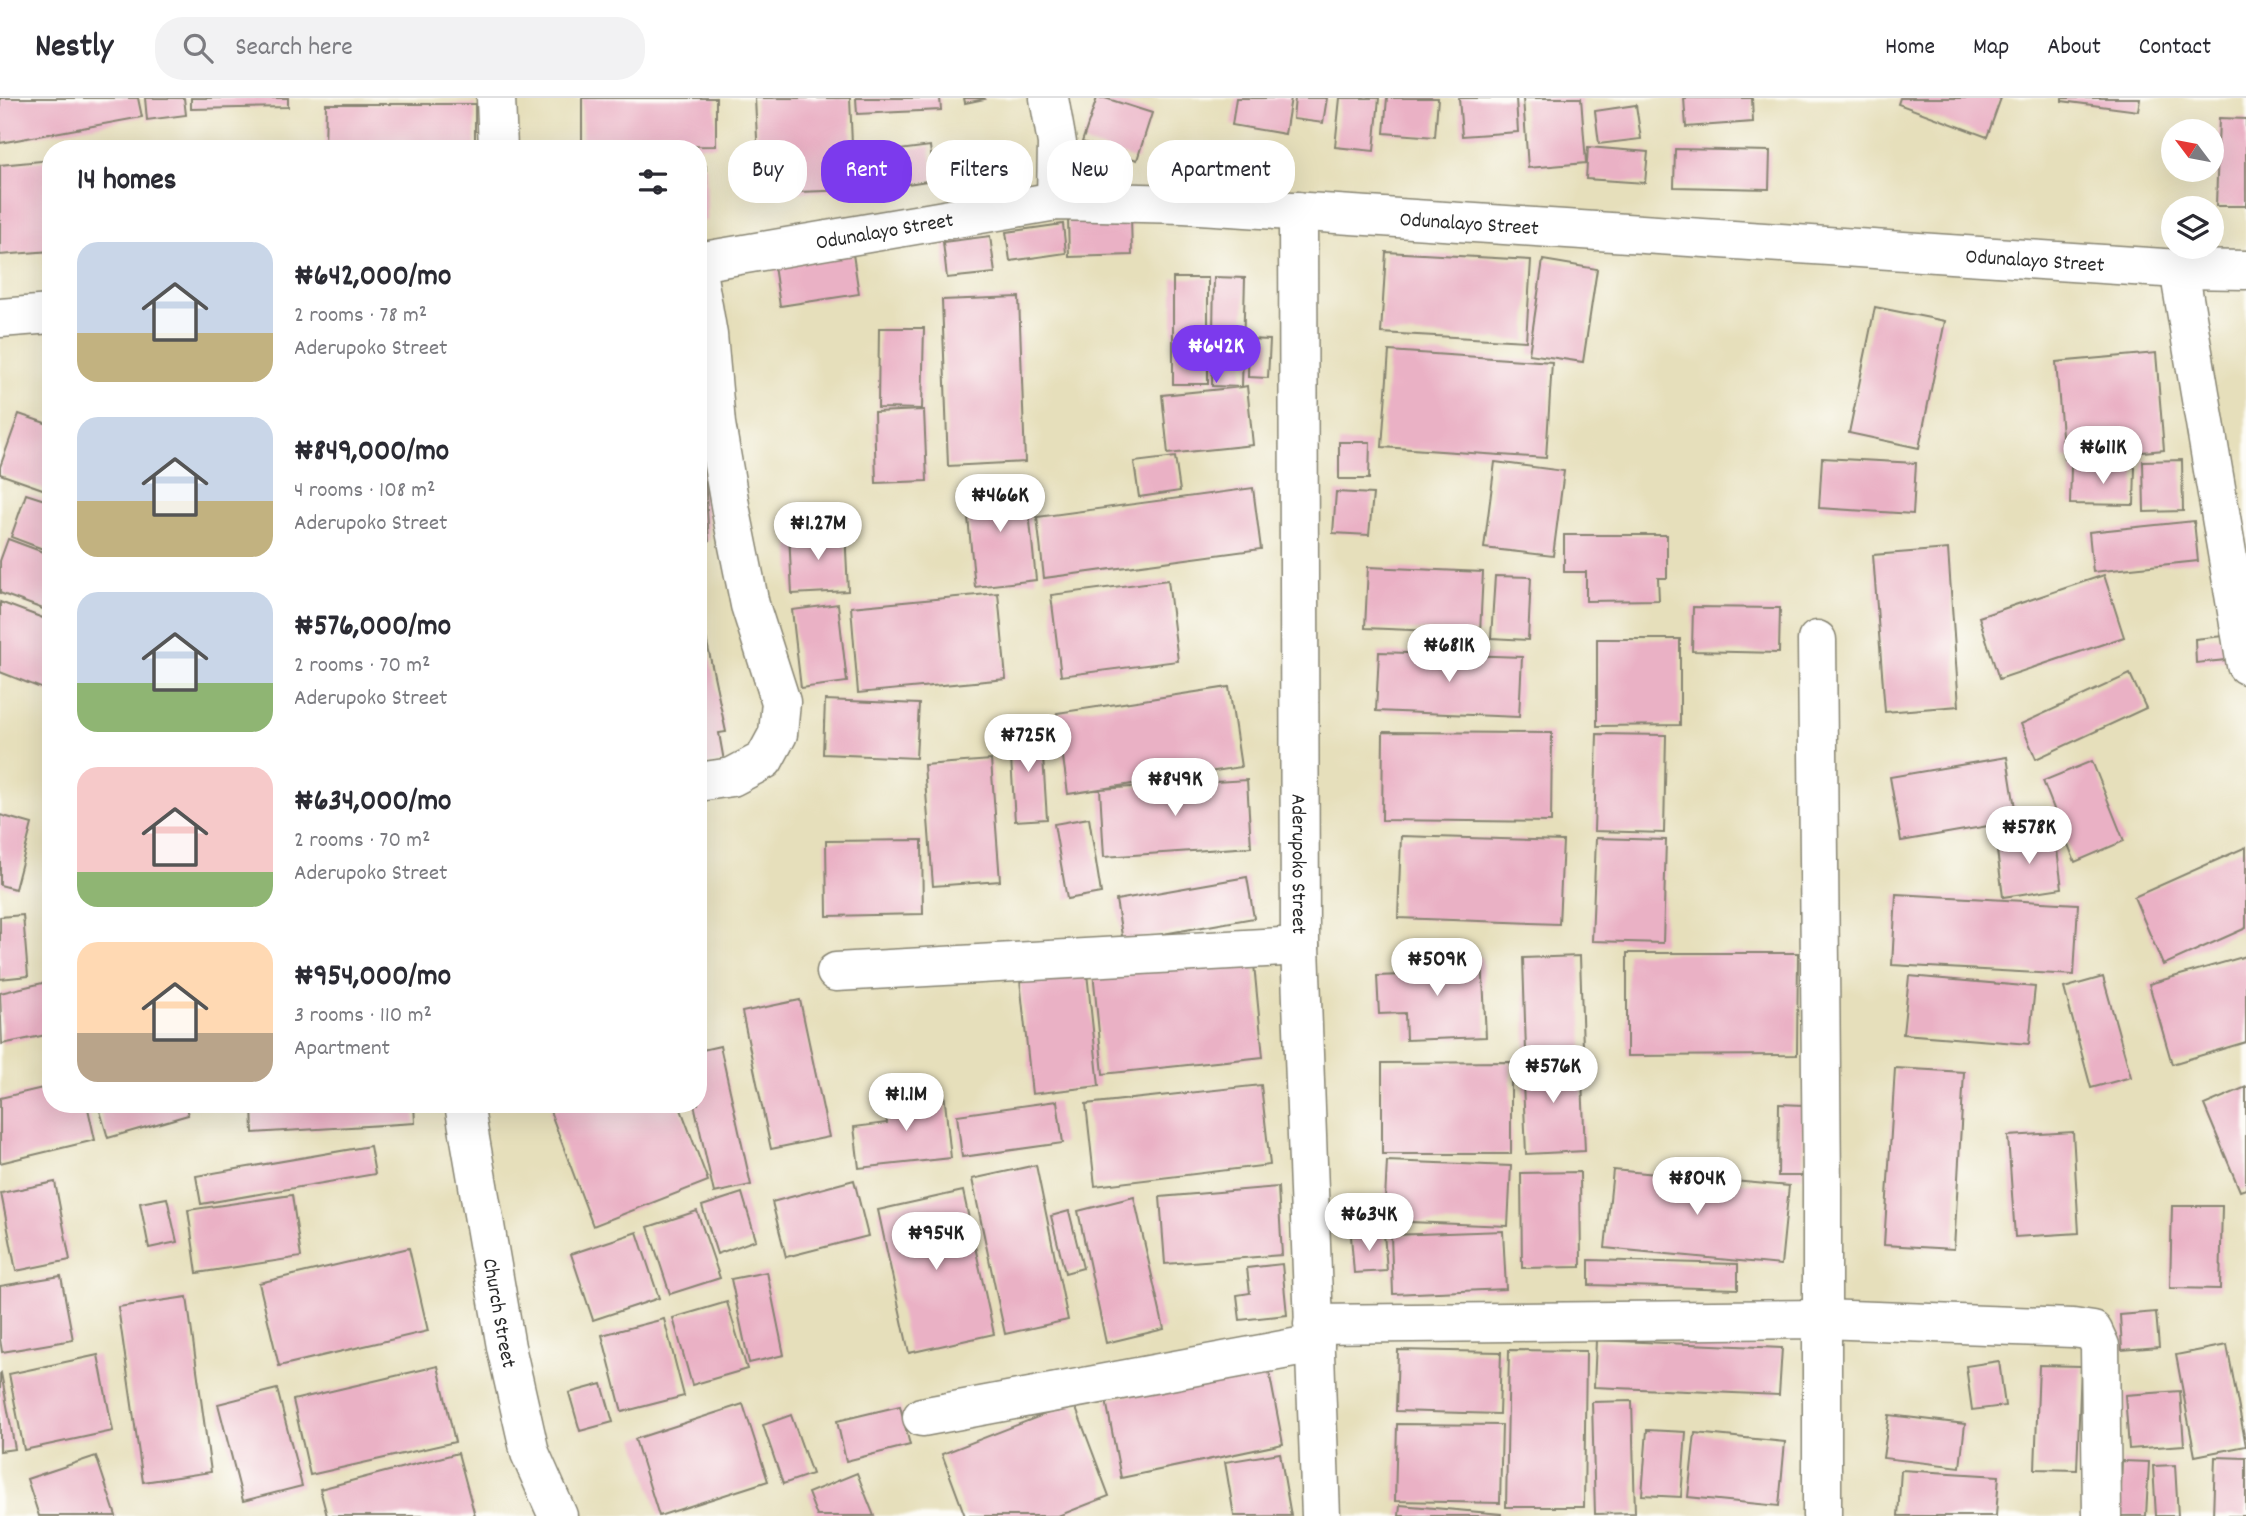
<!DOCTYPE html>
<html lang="en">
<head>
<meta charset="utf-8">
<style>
  :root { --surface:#fff; --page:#f2f2f3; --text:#2b2b33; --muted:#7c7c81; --line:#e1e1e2; --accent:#7c3aed }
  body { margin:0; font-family:Dekko,sans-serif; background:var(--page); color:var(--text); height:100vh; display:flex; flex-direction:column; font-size:26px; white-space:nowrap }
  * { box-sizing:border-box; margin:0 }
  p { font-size:23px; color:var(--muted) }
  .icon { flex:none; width:38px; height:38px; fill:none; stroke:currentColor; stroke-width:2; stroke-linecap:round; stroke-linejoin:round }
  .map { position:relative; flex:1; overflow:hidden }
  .sheet { position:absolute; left:42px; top:42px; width:665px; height:973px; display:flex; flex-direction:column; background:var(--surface); border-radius:28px; box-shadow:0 7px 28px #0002 }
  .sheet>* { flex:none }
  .top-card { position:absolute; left:728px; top:42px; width:665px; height:63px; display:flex; gap:14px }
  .needle { width:46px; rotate:302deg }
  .controls { position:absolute; left:2161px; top:21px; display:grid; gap:14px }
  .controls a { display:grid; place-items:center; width:63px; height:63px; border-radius:50%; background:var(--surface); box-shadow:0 7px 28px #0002; font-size:35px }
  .price { position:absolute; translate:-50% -60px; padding:0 16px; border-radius:24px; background:#fff; color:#222; font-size:23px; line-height:46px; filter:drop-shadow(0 2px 4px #0008) }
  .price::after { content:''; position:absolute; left:50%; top:42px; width:21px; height:16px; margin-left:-10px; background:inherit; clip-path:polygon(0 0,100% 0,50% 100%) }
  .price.current { background:var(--accent); color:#fff }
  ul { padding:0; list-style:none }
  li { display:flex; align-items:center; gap:21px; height:175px; padding:0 35px }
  li span { display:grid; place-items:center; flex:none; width:196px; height:140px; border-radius:21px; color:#555 }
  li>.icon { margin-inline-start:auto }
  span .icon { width:84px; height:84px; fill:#fffc; stroke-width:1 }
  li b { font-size:30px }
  h2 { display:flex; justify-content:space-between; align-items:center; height:84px; padding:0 35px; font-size:30px }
  .pill { padding:0 24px; border-radius:28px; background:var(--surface); box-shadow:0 7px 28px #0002; font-size:24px; line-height:63px }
  .pill.current { background:var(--accent); color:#fff }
  header { display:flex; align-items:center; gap:42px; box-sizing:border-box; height:98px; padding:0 35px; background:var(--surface); border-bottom:2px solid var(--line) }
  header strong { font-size:33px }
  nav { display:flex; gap:38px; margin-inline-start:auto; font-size:24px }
  .search { width:490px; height:63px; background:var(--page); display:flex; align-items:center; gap:18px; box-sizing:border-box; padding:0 24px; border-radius:28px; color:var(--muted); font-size:26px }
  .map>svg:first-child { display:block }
  .building { fill:#eab1c5 }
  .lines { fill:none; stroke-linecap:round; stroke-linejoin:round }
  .minor-casing { stroke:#888573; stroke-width:41 }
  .minor { stroke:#fff; stroke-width:38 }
  .labels { text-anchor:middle; stroke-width:6; stroke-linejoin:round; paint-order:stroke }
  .street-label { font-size:21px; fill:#2b2b2b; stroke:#fdfcf7 }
</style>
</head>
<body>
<header>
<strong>Nestly</strong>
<div class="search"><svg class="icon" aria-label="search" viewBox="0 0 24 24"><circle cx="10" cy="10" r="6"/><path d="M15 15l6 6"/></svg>Search here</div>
<nav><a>Home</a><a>Map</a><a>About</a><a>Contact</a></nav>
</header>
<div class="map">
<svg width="2246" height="1418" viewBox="0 0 2246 1418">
  <rect width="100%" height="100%" fill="#fdfcf7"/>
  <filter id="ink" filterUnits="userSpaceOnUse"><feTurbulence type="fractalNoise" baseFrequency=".0143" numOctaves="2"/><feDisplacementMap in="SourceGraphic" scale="14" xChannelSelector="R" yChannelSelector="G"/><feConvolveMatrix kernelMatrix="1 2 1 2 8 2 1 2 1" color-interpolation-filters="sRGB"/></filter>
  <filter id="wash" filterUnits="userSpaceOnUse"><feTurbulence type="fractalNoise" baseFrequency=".00686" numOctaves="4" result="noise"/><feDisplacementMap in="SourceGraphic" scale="28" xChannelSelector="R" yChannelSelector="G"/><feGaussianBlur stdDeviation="1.57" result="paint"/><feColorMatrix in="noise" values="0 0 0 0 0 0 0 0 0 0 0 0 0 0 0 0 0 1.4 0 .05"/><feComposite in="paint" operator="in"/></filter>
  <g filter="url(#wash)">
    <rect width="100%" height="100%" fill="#e6dfbb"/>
    <g id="blocks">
      <path class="building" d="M0 0H138L142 19 0 45Z
        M145 0H184L186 17 147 22Z
        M191 0H288V9L191 11Z
        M582 0H716V48L582 49Z
        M755 0H850L854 92 797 94 796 78 759 80Z
        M856 0H940L941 12 857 16Z
        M964 0H984L985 1 965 5Z
        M1097 0H1105L1152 15 1137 62 1082 44Z
        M1236 0H1291L1285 36 1232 27Z
        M1295 0H1327L1323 25 1293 21Z
        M1340 0H1379L1374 53 1335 49Z
        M1387 0H1438L1435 39 1384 35Z
        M1459 0H1516L1518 34 1462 38Z
        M1523 0H1581L1586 65 1528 70Z
        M1684 0H1752L1753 24 1686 29Z
        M1900 0H2001L1987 39 1898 6Z
        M2062 0H2140L2138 13 2062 3Z
        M326 6H475V51H325Z
        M1636 7 1641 41 1599 46 1595 13Z
        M2219 20 2246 21V108H2216Z
        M191 46 192 51H166L165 49Z
        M930 48 934 82 887 89 883 54Z
        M1588 49 1648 54 1645 85 1586 81Z
        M1675 51 1770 53 1769 91 1674 89Z
        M51 62V153L0 157V67Z
        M698 68H706L707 123H698Z
        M1131 118 1132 157 1069 159 1068 120Z
        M1063 126 1066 155 1010 163 1006 134Z
        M990 138 995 175 947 180 943 144Z
        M1386 154 1531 162 1526 243 1381 235Z
        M853 156 859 196 780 208 774 168Z
        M1543 162 1597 171 1583 264 1529 256Z
        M1214 179 1245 180 1242 289 1247 288 1253 347 1168 356 1162 297 1242 289 1212 288Z
        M1173 180H1208V286H1173Z
        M1019 199 1025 364 948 368 942 202Z
        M1875 209 1945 223 1919 350 1849 335Z
        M879 230H924L922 311 878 310Z
        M1249 241 1270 242 1268 280 1248 279Z
        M1389 253 1552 264 1546 360 1382 349Z
        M2156 255 2164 352 2064 361 2056 264Z
        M924 312 927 383 876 385 874 314Z
        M19 316 51 327V394L0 376V369Z
        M1339 344H1370L1369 381H1339Z
        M1175 359 1180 393 1139 399 1134 364Z
        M1822 360 1916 365 1913 416 1819 410Z
        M2182 362 2183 413 2144 414 2143 363Z
        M1495 364 1564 373 1553 458 1484 450Z
        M698 366H704L709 443H698Z
        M2071 369H2135L2134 407 2070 406Z
        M1026 384 1036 482 975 489 965 390Z
        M1253 390 1261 451 1044 480 1037 419Z
        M1336 394 1373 396 1369 437 1333 435Z
        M26 396 51 404V454L11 439Z
        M2194 423 2198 463 2093 474 2089 434Z
        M845 432 848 493 792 496 789 435Z
        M1564 437H1667V480H1658L1659 502 1586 503V474H1564Z
        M8 441 51 457V514L0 495V463Z
        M1948 451 1959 608 1885 614 1873 457Z
        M1368 469 1483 474 1480 535 1365 530Z
        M2104 477 2124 539 1999 581 1979 519Z
        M1495 478 1531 479 1528 542 1491 540Z
        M1168 482 1178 563 1061 578 1051 497Z
        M998 495 1006 581 858 595 851 509Z
        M698 502 726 634 719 635 724 663 702 668 698 647Z
        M0 504 51 523V594L0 574Z
        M838 506 847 584 801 590 792 512Z
        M1693 509 1780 510 1779 555 1692 553Z
        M2223 538 2226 562 2196 565 2195 541Z
        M1597 541H1680V627L1597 628Z
        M1379 554 1522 559 1519 619 1376 613Z
        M2130 576 2146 610 2036 661 2021 626Z
        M1229 589 1241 669 1068 696 1057 615Z
        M825 602 919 606 916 660 823 656Z
        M1041 628 1047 721 1015 723 1009 630Z
        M1383 634 1552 635 1551 724 1382 722Z
        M1597 636 1666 637 1664 735 1594 733Z
        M2007 659 2017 723 1901 743 1890 679Z
        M991 662 1000 783 933 788 924 667Z
        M2092 663 2124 743 2075 764 2043 683Z
        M1247 682 1251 749 1104 759 1100 691Z
        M0 717 32 726 15 791 0 787Z
        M1089 720 1101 795 1067 801 1054 726Z
        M2055 737 2062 790 2003 799 1996 745Z
        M1401 738 1563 743 1559 826 1398 820Z
        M1596 740 1666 742 1663 845 1592 843Z
        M922 742 923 816 827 818 826 743Z
        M2246 749V830L2163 867 2134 799Z
        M1247 779 1254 820 1123 843 1116 802Z
        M1896 796 2078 806 2074 877 1892 867Z
        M23 817 28 878 0 881V819Z
        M1627 855H1798L1797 957 1627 958Z
        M1253 856 1263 959 1103 976 1093 873Z
        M1580 858 1583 950 1526 953 1523 860Z
        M2246 858V944L2172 966 2149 886Z
        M1482 859 1486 939 1406 942 1405 915 1379 916 1377 878 1403 877V862Z
        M1087 875 1099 988 1032 996 1020 882Z
        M1909 878 2035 889 2029 946 1903 936Z
        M2103 879 2131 979 2091 990 2064 890Z
        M51 883V936L2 946 0 895Z
        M800 902 829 1039 771 1051 742 914Z
        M720 948 751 1087 714 1095 694 1006H698V953Z
        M1581 958 1585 1053 1526 1056 1522 960Z
        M1511 964V1056H1382V965Z
        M1895 970 1964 974 1954 1151 1884 1147Z
        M1261 987 1270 1067 1095 1088 1086 1006Z
        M51 988V1006H87L95 1042 0 1065V1000Z
        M2246 989V1091L2240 1093 2204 1007Z
        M944 994 951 1060 859 1070 854 1029 887 1025 884 1001Z
        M1057 1003 1063 1045 962 1059 957 1017Z
        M98 1006H185L188 1017 108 1040Z
        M252 1006H414L415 1025 253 1035Z
        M567 1006H679L708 1083 593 1128 550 1013Z
        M1779 1006 1804 1007 1803 1078H1778Z
        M2073 1034 2079 1135 2015 1139 2008 1038Z
        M370 1048 375 1076 201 1106 196 1078Z
        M1387 1063 1511 1068 1508 1128 1384 1123Z
        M1036 1067 1068 1222 1005 1236 972 1081Z
        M1613 1072 1789 1088 1781 1167 1605 1150Z
        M1580 1074 1581 1169 1522 1170 1521 1075Z
        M854 1082 868 1138 786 1159 772 1104Z
        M55 1084 70 1162 16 1173 1 1095Z
        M1278 1089 1282 1157 1165 1166 1160 1099Z
        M963 1093 994 1236 909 1255 878 1112Z
        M742 1095 756 1142 717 1156 702 1108Z
        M292 1097 301 1159 197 1175 188 1112Z
        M1134 1099 1164 1231 1106 1245 1078 1113Z
        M167 1100 177 1144 149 1150 140 1105Z
        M2172 1108H2222L2220 1191 2170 1190Z
        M697 1113 720 1180 670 1196 648 1129Z
        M1069 1113 1083 1170 1065 1175 1051 1118Z
        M1503 1133 1506 1191 1393 1196 1391 1137Z
        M637 1134 659 1200 593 1222 571 1156Z
        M1384 1135 1387 1173 1354 1175 1351 1138Z
        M409 1150 428 1233 279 1268 259 1185Z
        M1589 1162 1738 1166V1191L1589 1187Z
        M1282 1166 1287 1217 1240 1222 1237 1197 1250 1195 1247 1170Z
        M767 1174 784 1257 749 1265 731 1181Z
        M61 1178 73 1242 2 1254 0 1241V1188Z
        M187 1199 211 1374 143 1384 118 1209Z
        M727 1204 747 1271 692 1287 673 1220Z
        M2156 1214 2159 1249 2122 1252 2120 1217Z
        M664 1221 684 1298 622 1314 602 1237Z
        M1596 1242 1782 1250 1779 1297 1594 1289Z
        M2227 1247 2246 1348 2195 1358 2176 1257Z
        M1398 1252 1501 1254 1499 1316 1396 1313Z
        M1509 1252 1586 1253 1584 1409H1506Z
        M98 1257 113 1333 24 1352 9 1276Z
        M1999 1263 2005 1308 1972 1312 1966 1268Z
        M2039 1267 2081 1268 2077 1372 2035 1371Z
        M438 1268 455 1344 310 1377 293 1302Z
        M1268 1268 1283 1346 1121 1380 1106 1302Z
        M1 1275 15 1351 0 1353V1276Z
        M602 1286 613 1324 580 1333 569 1295Z
        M277 1291 302 1388 243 1403 218 1306Z
        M2180 1293 2184 1347 2129 1351 2125 1297Z
        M1632 1303 1635 1415 1595 1416 1592 1304Z
        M1074 1305 1109 1398 1058 1418H965L942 1356Z
        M743 1306 768 1383 659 1418 635 1341Z
        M900 1308 910 1347 846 1363 837 1323Z
        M791 1317 812 1376 783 1386 763 1327Z
        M1889 1317 1965 1326 1960 1369 1883 1360Z
        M1397 1326 1502 1327 1500 1405 1395 1403Z
        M1647 1332 1686 1334 1681 1399 1642 1397Z
        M1695 1335 1785 1344 1779 1408 1688 1399Z
        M458 1355 475 1418H327L320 1391Z
        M1280 1355 1291 1418H1234L1225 1364Z
        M96 1358 116 1418H39L27 1381Z
        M2215 1359 2246 1360V1418H2213Z
        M2122 1363 2149 1364 2146 1418H2120Z
        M2175 1367 2178 1418H2156L2153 1368Z
        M1901 1372 1999 1378 1996 1418H1898Z
        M857 1375 874 1418H817L808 1395Z
        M1400 1407 1501 1416V1418H1399Z"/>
    </g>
  </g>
  <g filter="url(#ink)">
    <use href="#blocks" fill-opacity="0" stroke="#888573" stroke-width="2"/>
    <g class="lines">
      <g class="minor-casing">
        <g id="minor">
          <path d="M496 0 498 51"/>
          <path d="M1049 0 1057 45 1056 103"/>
          <path id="s1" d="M1298 113 1300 848 1321 1418"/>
          <path id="s2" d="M698 164 1056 103 1184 106 2179 171 2246 172"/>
          <path d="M2179 171 2246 567"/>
          <path d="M698 179 708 237 716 326 731 413 750 507 781 604 778 636 764 662 732 679 698 684"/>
          <path d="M0 220 51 216"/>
          <path d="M1817 542 1822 1089V1418"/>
          <path d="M836 874 1300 848"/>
          <path id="s3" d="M464 1006 506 1249 530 1355 558 1418"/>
          <path d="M1313 1226 1821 1221 2073 1230 2093 1233 2100 1248 2102 1418"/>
          <path d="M922 1319 1315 1246"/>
        </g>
      </g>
      <use href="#minor" class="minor"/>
    </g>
  </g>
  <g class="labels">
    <g class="street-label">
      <text dy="7" stroke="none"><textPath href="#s2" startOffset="777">Odunalayo Street</textPath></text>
      <text dy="7" stroke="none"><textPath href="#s2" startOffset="189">Odunalayo Street</textPath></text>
      <text dy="7" stroke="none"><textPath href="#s2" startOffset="1344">Odunalayo Street</textPath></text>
      <text dy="7" stroke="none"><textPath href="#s1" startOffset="653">Aderupoko Street</textPath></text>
      <text dy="7" stroke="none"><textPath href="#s3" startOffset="212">Church Street</textPath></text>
    </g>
  </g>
</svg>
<div class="controls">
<a><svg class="needle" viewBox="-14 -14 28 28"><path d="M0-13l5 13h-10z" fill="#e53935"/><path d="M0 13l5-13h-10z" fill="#7c7c81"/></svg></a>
<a><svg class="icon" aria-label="layers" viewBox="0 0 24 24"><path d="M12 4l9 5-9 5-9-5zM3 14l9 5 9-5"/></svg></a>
</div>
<b class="price current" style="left:1216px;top:287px">₦642K</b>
<b class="price" style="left:2103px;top:388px">₦611K</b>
<b class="price" style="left:1000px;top:436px">₦466K</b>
<b class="price" style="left:818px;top:464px">₦1.27M</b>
<b class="price" style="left:1449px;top:586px">₦681K</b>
<b class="price" style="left:1028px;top:676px">₦725K</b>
<b class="price" style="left:1175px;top:720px">₦849K</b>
<b class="price" style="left:2029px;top:768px">₦578K</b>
<b class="price" style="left:1437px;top:900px">₦509K</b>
<b class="price" style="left:1553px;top:1007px">₦576K</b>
<b class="price" style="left:906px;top:1035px">₦1.1M</b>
<b class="price" style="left:1697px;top:1119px">₦804K</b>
<b class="price" style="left:1369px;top:1155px">₦634K</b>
<b class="price" style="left:936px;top:1174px">₦954K</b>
<div class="top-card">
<a class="pill">Buy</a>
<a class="pill current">Rent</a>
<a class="pill">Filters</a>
<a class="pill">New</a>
<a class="pill">Apartment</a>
</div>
<section class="sheet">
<h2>14 homes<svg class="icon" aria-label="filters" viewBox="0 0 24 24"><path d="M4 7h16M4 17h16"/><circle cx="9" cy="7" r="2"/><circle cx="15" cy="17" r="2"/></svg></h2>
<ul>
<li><span style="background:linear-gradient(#c9d6e8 65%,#c2b280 0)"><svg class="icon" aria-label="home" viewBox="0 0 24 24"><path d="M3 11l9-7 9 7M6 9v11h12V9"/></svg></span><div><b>₦642,000/mo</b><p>2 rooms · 78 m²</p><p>Aderupoko Street</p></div></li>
<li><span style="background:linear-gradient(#c9d6e8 60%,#c2b280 0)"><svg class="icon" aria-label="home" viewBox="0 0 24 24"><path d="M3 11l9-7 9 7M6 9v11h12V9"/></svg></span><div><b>₦849,000/mo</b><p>4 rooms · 108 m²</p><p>Aderupoko Street</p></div></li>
<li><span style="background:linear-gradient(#c9d6e8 65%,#8fb573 0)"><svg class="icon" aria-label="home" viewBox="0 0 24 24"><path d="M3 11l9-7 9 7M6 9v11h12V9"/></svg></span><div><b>₦576,000/mo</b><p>2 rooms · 70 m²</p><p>Aderupoko Street</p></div></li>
<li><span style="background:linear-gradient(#f6c9c9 75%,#8fb573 0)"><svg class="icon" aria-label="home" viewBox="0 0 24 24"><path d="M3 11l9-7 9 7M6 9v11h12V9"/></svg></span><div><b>₦634,000/mo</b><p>2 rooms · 70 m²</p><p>Aderupoko Street</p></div></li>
<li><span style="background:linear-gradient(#ffd9b3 65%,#b9a48a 0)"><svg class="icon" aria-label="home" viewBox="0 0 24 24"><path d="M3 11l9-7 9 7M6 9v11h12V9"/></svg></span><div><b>₦954,000/mo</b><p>3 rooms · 110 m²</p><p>Apartment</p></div></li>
</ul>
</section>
</div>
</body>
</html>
